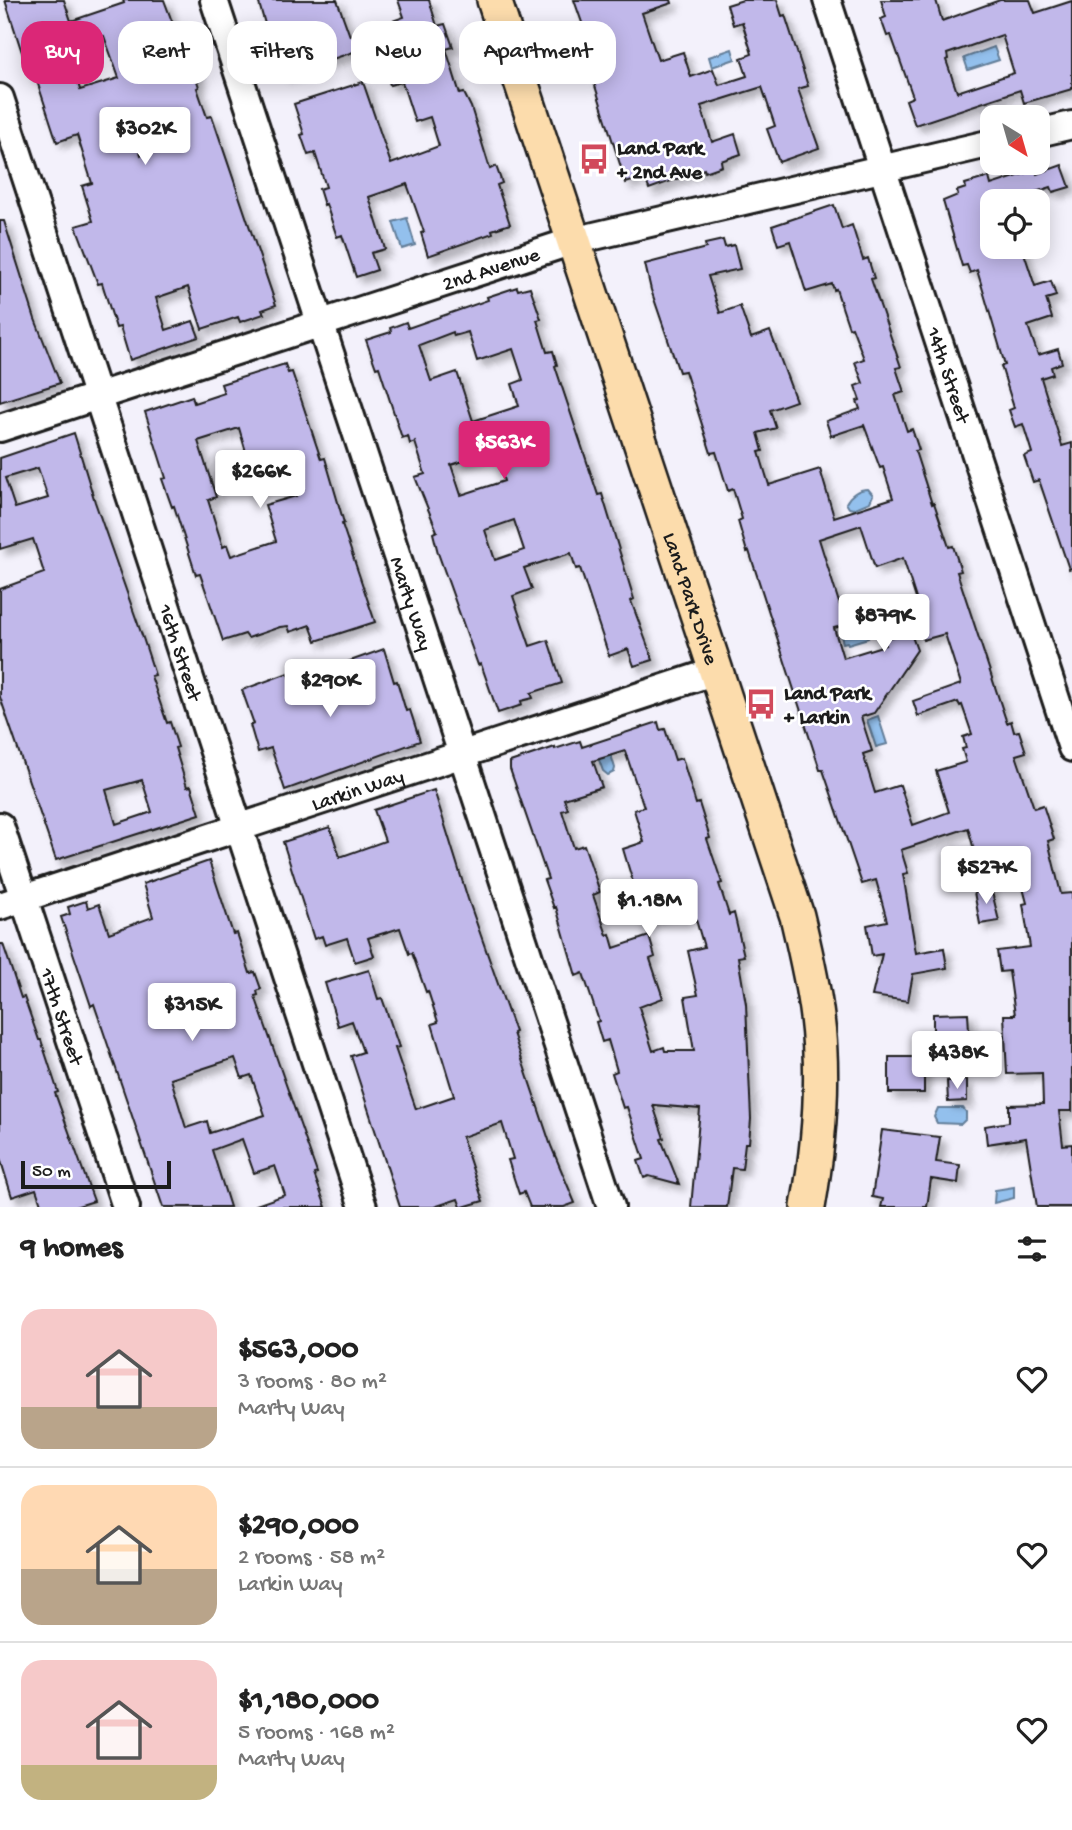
<!DOCTYPE html>
<html lang="en">
<head>
<meta charset="utf-8">
<style>
  :root { --surface:#fff; --page:#f6f6f6; --text:#222; --muted:#767676; --line:#e0e0e0; --accent:#db2777 }
  body { margin:0; font-family:"Gochi Hand",sans-serif; background:var(--page); color:var(--text); height:100vh; display:flex; flex-direction:column; font-size:26px; white-space:nowrap }
  * { box-sizing:border-box; margin:0 }
  p { font-size:23px; color:var(--muted) }
  .icon { flex:none; width:38px; height:38px; fill:none; stroke:currentColor; stroke-width:2; stroke-linecap:round; stroke-linejoin:round }
  .map { position:relative; height:1207px; overflow:hidden }
  .drawer { display:flex; flex-direction:column; background:var(--surface); flex:1 }
  .drawer>* { flex:none }
  .banner { position:absolute; left:21px; top:21px; width:700px; height:63px; display:flex; gap:14px }
  .needle { width:46px; rotate:143deg }
  .fabs { position:absolute; left:980px; top:105px; display:grid; gap:14px }
  .fabs a { display:grid; place-items:center; width:70px; height:70px; border-radius:14px; background:var(--surface); box-shadow:0 4px 18px #0003; font-size:35px }
  .scale { position:absolute; left:21px; bottom:18px; width:150px; box-sizing:border-box; padding-left:7px; border:4px solid #1c1c1c; border-top:0; font-size:19px; line-height:24px; white-space:nowrap; color:#1c1c1c; -webkit-text-stroke:5px #fff; paint-order:stroke }
  .price { position:absolute; translate:-50% -60px; padding:0 16px; border-radius:7px; background:#fff; color:#222; font-size:23px; line-height:46px; filter:drop-shadow(0 2px 4px #0008) }
  .price::after { content:''; position:absolute; left:50%; top:42px; width:21px; height:16px; margin-left:-10px; background:inherit; clip-path:polygon(0 0,100% 0,50% 100%) }
  .price.current { background:var(--accent); color:#fff }
  ul { padding:0; list-style:none }
  li { display:flex; align-items:center; gap:21px; height:175px; padding:0 21px }
  li+li { border-top:2px solid var(--line) }
  li span { display:grid; place-items:center; flex:none; width:196px; height:140px; border-radius:21px; color:#555 }
  li>.icon { margin-inline-start:auto }
  span .icon { width:84px; height:84px; fill:#fffc; stroke-width:1 }
  li b { font-size:30px }
  h2 { display:flex; justify-content:space-between; align-items:center; height:84px; padding:0 21px; font-size:30px }
  .pill { padding:0 24px; border-radius:21px; background:var(--surface); box-shadow:0 4px 18px #0003; font-size:24px; line-height:63px }
  .pill.current { background:var(--accent); color:#fff }
  .map>svg:first-child { display:block }
  .water { fill:#93c0ed; stroke:#637e99; stroke-width:2 }
  .building { fill:#c1b8ea; stroke:#1c1c1c; stroke-width:2; fill-rule:evenodd; filter:url(#shadow) }
  .lines { fill:none; stroke-linecap:round; stroke-linejoin:round }
  .minor-casing { stroke:#1c1c1c; stroke-width:32 }
  .major-casing { stroke:#1c1c1c; stroke-width:38 }
  .minor { stroke:#fff; stroke-width:26 }
  .major { stroke:#fcdcac; stroke-width:33 }
  .labels { text-anchor:middle; stroke-width:5; stroke-linejoin:round; paint-order:stroke }
  .poi-label { font-size:21px; font-weight:bold; fill:#1c1c1c; stroke:#fff; text-anchor:start }
  .street-label { font-size:21px; fill:#1c1c1c; stroke:#fff }
</style>
</head>
<body>
<div class="map">
<svg width="1072" height="1207" viewBox="0 0 1072 1207">
  <defs>
    <filter id="shadow"><feDropShadow dx="6" dy="6" stdDeviation="3.5" flood-color="#0004"/></filter>
  </defs>
  <rect width="100%" height="100%" fill="#f3f1fb"/>
  <filter id="ink" filterUnits="userSpaceOnUse"><feTurbulence type="fractalNoise" baseFrequency=".0143" numOctaves="2"/><feDisplacementMap in="SourceGraphic" scale="14" xChannelSelector="R" yChannelSelector="G"/><feConvolveMatrix kernelMatrix="1 2 1 2 8 2 1 2 1" color-interpolation-filters="sRGB"/></filter>
  <g filter="url(#ink)">
    <path class="water" d="M994 47 999 60 968 70 964 58Z
      M732 49 735 59 712 67 709 57Z
      M407 218 415 245 402 249 393 222Z
      M868 489 873 495 870 502 853 509 849 508 846 503C850 495 858 489 868 489Z
      M863 625 868 638 848 644 847 642 843 643 840 633Z
      M878 716 887 744 876 747 867 720Z
      M608 745 615 768 614 772 608 775 603 771 595 749Z
      M938 1108H963L966 1112V1119L961 1124 937 1123 934 1117Z
      M1014 1187V1198L994 1203 995 1190Z"/>
    <path class="building" d="M5 0H64L71 21 124 3 123 0H164L176 32 183 29 200 80 197 81 199 87 197 88 207 117 212 116 276 305 262 310 264 314 240 322 238 317 202 329 188 287 156 298 166 330 193 321 199 337 130 360 120 327 116 328 102 283 98 284 76 226 93 221 82 186 92 183 77 135 57 142 35 75 30 77ZM104 36 119 78 80 90 68 48ZM163 115 173 144 141 155 132 125Z
      M258 0H337L350 36 404 17 398 0H429L437 26 445 24 453 47 446 49 460 94 464 93 471 107 490 169 496 166 502 183 497 185 510 224 492 230 493 233 428 256 421 233 424 232 407 184 369 197 385 249 371 253 377 270 356 277 342 235 337 237 326 204 324 205 319 189 326 187 315 153 308 155 301 135 304 134 294 104 363 82 391 164 439 146 430 117 415 122 402 82 390 85 377 44 285 75 277 50 273 51Z
      M574 0H671L672 3 642 13 658 60 683 52 691 77 713 69 719 85 747 76 741 58 752 54 742 22 733 25 727 5 743 0H777L782 16 785 15 808 86 798 89 819 148 779 162 767 129 775 126 762 87 701 106 712 142 735 134 741 154 721 161 722 166 705 172 704 169 649 189 645 177 626 183 588 64 585 65 576 37 586 34Z
      M881 0H936L942 21 1000 0H1030L1035 13 1072 1V89L1024 103 1020 90 915 125 906 100 913 97 891 35 887 36 881 19 886 17ZM1002 35 1014 73 957 92 946 60 948 59 947 54Z
      M1062 165 1070 187 1053 192 1051 187 1008 201H992V247H1022L1035 286 1051 281 1056 296 1046 299 1052 318 1028 326 1038 355 1058 349 1062 363 1051 367 1053 374 1041 378 1062 446 1072 443V568L1069 569 1039 480 1033 482 1024 456 1032 453 1023 424 1015 427 1009 410 1014 408 1001 366 1005 365 977 270 970 273 967 265 962 266 943 201 958 195 957 191 966 188 965 184 989 177 991 185 1036 170 1037 174Z
      M834 205 842 229 852 225 863 260 868 258 874 278 871 279 901 367 896 368 904 392 895 395 907 431 912 429 919 450 915 451 932 504 934 503 949 547 953 546 961 571 957 572 1007 723 1011 721 1014 732 1019 731 1026 752 1016 755 1034 808 1043 805 1054 839 1048 841 1061 894 1072 893V1111H1059L1063 1145 1072 1144V1207H1037L1026 1138 987 1144 985 1126 1009 1122V1105L1043 1104 1042 1073 1007 1074 1004 1015H1015L1009 971 1000 972 997 951 1030 947 1023 904 1027 903 1015 858 979 868 968 828 901 850 908 873 903 874 916 953 944 948 947 968 913 974 908 1001 872 996 882 954 872 956 867 925 887 921 876 880 862 884 823 770H820L749 551 747 552 738 521 742 519 733 489 728 491 716 452 711 453 685 371 679 372 651 290 645 264 706 248 705 244 723 240 725 247 734 245 740 269 708 276 720 313 740 306 751 338 770 331 796 401 770 410 776 428 758 433 763 451 759 452 769 485 820 469 834 517 893 498 883 467 880 468 864 425 831 436 826 421 860 409 857 401 860 400 855 386 863 383 855 362 864 359 852 327 849 328 836 289 834 290 832 284 806 292 790 241 778 245 772 226ZM861 525 875 568 903 558 918 605 913 606 923 640 945 634 961 684 913 701 918 716 958 702 960 706 962 705 972 734 963 737 966 748 962 749 966 762 936 771 949 812 913 825 900 785 875 793 863 754 872 751 861 717 874 713 917 650 910 631 884 639 885 645 843 658 834 628 846 625 819 539Z
      M0 221H4L35 319 60 383 0 402Z
      M517 287 518 290 530 287 541 319 537 320 547 352 553 351 557 365 555 366 598 495 602 494 634 599 631 601 653 660 634 666 628 649 609 656 580 568 576 569 571 553 524 568 532 589 513 596 530 646 548 640 562 683 531 693 533 698 521 701 522 705 498 713 481 664 478 665 438 553 433 533 437 531 415 477 425 474 415 442 410 444 408 436 402 438 379 367 376 368 366 340 391 332 390 328 406 322 408 328 488 300 487 297ZM453 332 454 336 468 332 477 361 513 349 523 380 512 384 519 406 473 421 457 372 431 381 419 345ZM495 451 504 481 461 495 451 465ZM514 520 524 550 495 560 485 530Z
      M285 364 288 373 292 372 321 459 325 458 344 523 342 524 375 622 316 641 310 625 290 632 288 626 280 627 248 638 245 634 223 641 200 574 196 575 174 506 172 507 162 479 166 478 145 412 192 396 194 403 224 393 221 384ZM239 428 253 476 287 466 296 496 265 505 276 541 231 556 227 545 223 547 208 500 216 497 198 441Z
      M74 433 95 502 144 641 155 675 151 676 167 723 170 722 178 747 175 748 187 787 191 786 200 814 56 860 0 697V589L44 573 33 539 0 549V458ZM38 468 48 498 15 508 5 478ZM142 780 152 812 116 824 106 790Z
      M384 649 394 682 397 681 406 711 410 710 420 741 285 790 271 748 258 752 250 725 254 724 242 690 288 673 291 682Z
      M658 722 660 730 665 729 675 760 682 758 696 804 699 803 710 838 707 839 722 883 719 884 729 915 734 913 744 956 738 957 746 1004 751 1119 749 1143H745L742 1169 732 1168 727 1207H691L700 1109 653 1105 664 1138 661 1139 679 1184 649 1176 644 1178 638 1161 644 1159 627 1107 623 1108 612 1073 617 1071 608 1040 602 1042 596 1022 599 1021 583 973 576 976 556 907 554 908 544 880 548 879 510 769V762L555 747V749L580 741 582 747ZM625 751 644 807 634 810 644 842 623 849 644 919 691 903 704 947 688 951 698 995 685 997 694 1051H665L664 1047 653 1051 639 1007 663 998 650 959 655 957 649 936 614 948 610 934 607 935 593 895 600 892 584 845 574 848 562 811 568 809 564 799 602 787 593 761Z
      M434 790 468 899 515 1032 513 1033 551 1146 575 1203 564 1207H530L524 1192 519 1194 508 1160 513 1159 502 1123 462 1137 483 1201 463 1207H461L458 1199 434 1207H400L351 1056 363 1052 352 1021 338 1026 325 983 369 970 378 999 382 998 399 1047 395 1048 416 1109 454 1096 432 1024 438 1022 428 991 426 992 412 953 409 954 400 928 368 938 374 956 355 962 347 938 325 945 322 936 314 939 283 842 330 827 340 857 385 841 374 810Z
      M209 861 233 934 237 933 250 973 255 972 261 989 257 991 258 995 255 996 317 1173 314 1174 326 1207H257L256 1205 285 1195 275 1166 254 1173 242 1139 212 1150 230 1207H163L94 1004 91 1006 61 917 70 914 68 907 86 901 88 908 99 904 109 933 153 917 143 884ZM235 1058 242 1078 251 1075 265 1115 210 1133 207 1121 186 1128 171 1079Z
      M991 888 999 921 980 924 974 892Z
      M0 944H3L21 998 24 997 39 1040H41L58 1092 55 1093 94 1201 75 1207H42L36 1189 12 1197 0 1158Z
      M968 1013 969 1031 933 1033V1014Z
      M889 1057H924V1093H889Z
      M967 1080V1101L948 1102 947 1081Z
      M882 1130 940 1137 936 1162 960 1165 958 1183 931 1179 927 1207H881L883 1199 872 1197Z"/>
    <g class="lines">
      <g class="minor-casing">
        <g id="minor">
          <path id="s1" d="M214 0 611 1207"/>
          <path id="s2" d="M827 0 1072 748"/>
          <path id="s3" d="M0 98 363 1207"/>
          <path d="M1038 133 1072 125"/>
          <path id="s4" d="M0 428 573 241 992 143"/>
          <path id="s5" d="M0 826 126 1207"/>
          <path id="s6" d="M0 906 716 671"/>
        </g>
      </g>
      <g class="major-casing">
        <g id="major">
          <path id="s7" d="M494 0 797 916C805 950 813 983 817 1017 825 1080 819 1145 808 1207"/>
        </g>
      </g>
      <use href="#minor" class="minor"/>
      <use href="#major" class="major"/>
    </g>
  </g>
  <defs>
    <g id="bus-bare" transform="scale(2.415)"><path d="M-5-6H5V4H4V6H2V4H-2V6H-4V4H-5ZM-3.5-4V0h7V-4ZM-3.5 1.2v1.5H-2V1.2ZM2 1.2v1.5H3.5V1.2Z" fill="#d1495b" stroke="#fff" stroke-width="2.5" paint-order="stroke"/></g>
  </defs>
  <g fill-rule="evenodd">
    <use href="#bus-bare" x="594" y="159"/>
    <use href="#bus-bare" x="761" y="704"/>
  </g>
  <g class="labels">
    <g class="poi-label">
      <text x="617" y="154">Land Park<tspan x="617" dy="24">+ 2nd Ave</tspan></text>
      <text x="784" y="699">Land Park<tspan x="784" dy="24">+ Larkin</tspan></text>
    </g>
    <g class="street-label">
      <text dy="7" stroke="none"><textPath href="#s4" startOffset="516">2nd Avenue</textPath></text>
      <text dy="7" stroke="none"><textPath href="#s2" startOffset="394">14th Street</textPath></text>
      <text dy="7" stroke="none"><textPath href="#s7" startOffset="630">Land Park Drive</textPath></text>
      <text dy="7" stroke="none"><textPath href="#s1" startOffset="635">Marty Way</textPath></text>
      <text dy="7" stroke="none"><textPath href="#s3" startOffset="583">16th Street</textPath></text>
      <text dy="7" stroke="none"><textPath href="#s6" startOffset="376">Larkin Way</textPath></text>
      <text dy="7" stroke="none"><textPath href="#s5" startOffset="200">17th Street</textPath></text>
    </g>
  </g>
</svg>
<div class="fabs">
<a><svg class="needle" viewBox="-14 -14 28 28"><path d="M0-13l5 13h-10z" fill="#e53935"/><path d="M0 13l5-13h-10z" fill="#767676"/></svg></a>
<a><svg class="icon" aria-label="locate" viewBox="0 0 24 24"><circle cx="12" cy="12" r="6"/><path d="M12 2v4M12 18v4M2 12h4M18 12h4"/></svg></a>
</div>
<div class="scale">50 m</div>
<b class="price" style="left:145px;top:167px">$302K</b>
<b class="price current" style="left:504px;top:481px">$563K</b>
<b class="price" style="left:260px;top:510px">$266K</b>
<b class="price" style="left:884px;top:654px">$879K</b>
<b class="price" style="left:330px;top:719px">$290K</b>
<b class="price" style="left:986px;top:906px">$527K</b>
<b class="price" style="left:649px;top:939px">$1.18M</b>
<b class="price" style="left:192px;top:1043px">$315K</b>
<b class="price" style="left:957px;top:1091px">$438K</b>
<div class="banner">
<a class="pill current">Buy</a>
<a class="pill">Rent</a>
<a class="pill">Filters</a>
<a class="pill">New</a>
<a class="pill">Apartment</a>
</div>
</div>
<section class="drawer">
<h2>9 homes<svg class="icon" aria-label="filters" viewBox="0 0 24 24"><path d="M4 7h16M4 17h16"/><circle cx="9" cy="7" r="2"/><circle cx="15" cy="17" r="2"/></svg></h2>
<ul>
<li><span style="background:linear-gradient(#f6c9c9 70%,#b9a48a 0)"><svg class="icon" aria-label="home" viewBox="0 0 24 24"><path d="M3 11l9-7 9 7M6 9v11h12V9"/></svg></span><div><b>$563,000</b><p>3 rooms · 80 m²</p><p>Marty Way</p></div><svg class="icon" aria-label="heart" viewBox="0 0 24 24"><path d="M12 20l-8-8c-3-5 5-10 8-4 3-6 11-1 8 4z"/></svg></li>
<li><span style="background:linear-gradient(#ffd9b3 60%,#b9a48a 0)"><svg class="icon" aria-label="home" viewBox="0 0 24 24"><path d="M3 11l9-7 9 7M6 9v11h12V9"/></svg></span><div><b>$290,000</b><p>2 rooms · 58 m²</p><p>Larkin Way</p></div><svg class="icon" aria-label="heart" viewBox="0 0 24 24"><path d="M12 20l-8-8c-3-5 5-10 8-4 3-6 11-1 8 4z"/></svg></li>
<li><span style="background:linear-gradient(#f6c9c9 75%,#c2b280 0)"><svg class="icon" aria-label="home" viewBox="0 0 24 24"><path d="M3 11l9-7 9 7M6 9v11h12V9"/></svg></span><div><b>$1,180,000</b><p>5 rooms · 168 m²</p><p>Marty Way</p></div><svg class="icon" aria-label="heart" viewBox="0 0 24 24"><path d="M12 20l-8-8c-3-5 5-10 8-4 3-6 11-1 8 4z"/></svg></li>
</ul>
</section>
</body>
</html>
